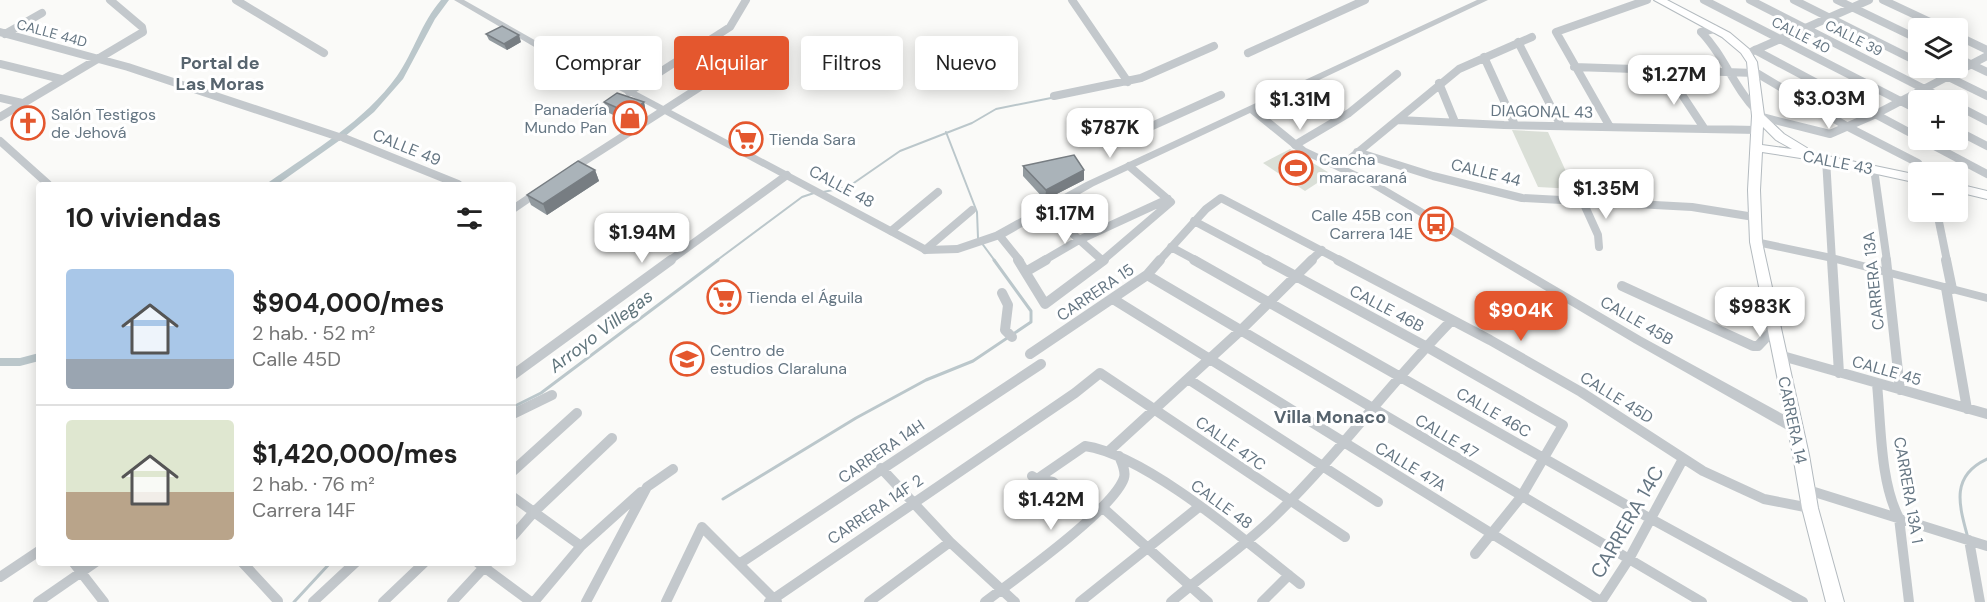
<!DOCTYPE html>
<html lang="es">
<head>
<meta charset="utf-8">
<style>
  :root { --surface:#fff; --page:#f6f6f6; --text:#222; --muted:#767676; --line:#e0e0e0; --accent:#e4572e }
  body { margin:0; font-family:"DM Sans",sans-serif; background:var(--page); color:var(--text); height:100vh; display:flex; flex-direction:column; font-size:22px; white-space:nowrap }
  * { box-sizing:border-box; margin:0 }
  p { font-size:20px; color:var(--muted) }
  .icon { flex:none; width:33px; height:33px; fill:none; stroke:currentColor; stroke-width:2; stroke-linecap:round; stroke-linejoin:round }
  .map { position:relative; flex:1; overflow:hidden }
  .sheet { position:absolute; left:36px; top:182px; width:480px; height:384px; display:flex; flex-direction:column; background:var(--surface); border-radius:6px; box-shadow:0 3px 15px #0003 }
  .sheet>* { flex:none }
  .hud { position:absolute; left:534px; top:36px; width:570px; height:54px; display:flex; gap:12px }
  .buttons { position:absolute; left:1908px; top:18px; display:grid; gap:12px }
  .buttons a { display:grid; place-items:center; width:60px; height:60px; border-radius:6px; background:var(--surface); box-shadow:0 3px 15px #0003; font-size:30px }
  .price { position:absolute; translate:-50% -51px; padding:0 14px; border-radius:12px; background:#fff; color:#222; font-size:20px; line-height:39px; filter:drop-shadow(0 2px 3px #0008) }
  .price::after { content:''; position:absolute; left:50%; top:36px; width:18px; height:14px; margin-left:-9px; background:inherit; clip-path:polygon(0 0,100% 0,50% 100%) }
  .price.selected { background:var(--accent); color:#fff }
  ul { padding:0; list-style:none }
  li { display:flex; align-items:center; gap:18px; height:150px; padding:0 30px }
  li+li { border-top:2px solid var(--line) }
  li span { display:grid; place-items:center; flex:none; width:168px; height:120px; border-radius:6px; color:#555 }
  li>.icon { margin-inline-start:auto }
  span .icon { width:72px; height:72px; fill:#fffc; stroke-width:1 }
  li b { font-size:26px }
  h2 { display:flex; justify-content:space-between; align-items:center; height:72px; padding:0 30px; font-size:26px }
  .tag { padding:0 21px; border-radius:6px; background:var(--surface); box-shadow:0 3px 15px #0003; font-size:21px; line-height:54px }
  .tag.selected { background:var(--accent); color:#fff }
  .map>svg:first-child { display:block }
  .green { fill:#dadfd7 }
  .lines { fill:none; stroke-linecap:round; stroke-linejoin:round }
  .stream-far1 { stroke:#bbc7cb; stroke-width:2 }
  .stream { stroke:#bbc7cb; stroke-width:3 }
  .canal { fill:#bbc7cb; fill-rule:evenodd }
  .secondary-casing { stroke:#b3babf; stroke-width:2 }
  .minor-far1 { stroke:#c3c8cc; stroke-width:8 }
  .minor { stroke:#c3c8cc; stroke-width:10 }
  .tertiary { fill:#c3c8cc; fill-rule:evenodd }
  .secondary { fill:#fff; fill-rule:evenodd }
  .wall { fill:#929a9f }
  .shaded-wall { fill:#777d82 }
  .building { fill:#aab3b9; stroke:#777d82; stroke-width:1.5 }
  .labels { text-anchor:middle; stroke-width:6; stroke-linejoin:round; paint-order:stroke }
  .far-street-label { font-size:14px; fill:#657683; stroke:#fff }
  .poi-label { font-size:16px; fill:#657683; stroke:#fff; text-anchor:start }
  .street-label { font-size:16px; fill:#657683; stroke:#fff }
  .neighbourhood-label { font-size:18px; font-weight:bold; fill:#57646e; stroke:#fff }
  .water-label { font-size:18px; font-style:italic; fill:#60757c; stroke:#fff }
  .near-street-label { font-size:20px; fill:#657683; stroke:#fff }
</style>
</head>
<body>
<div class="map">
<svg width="1987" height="602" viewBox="0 0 1987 602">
  <rect width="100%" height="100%" fill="#fafaf8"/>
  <path class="green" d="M1512 130 1548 132 1574 189 1538 187Z
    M1290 149 1331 174 1305 191 1263 163Z"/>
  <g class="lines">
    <path class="stream-far1" d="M946 132 977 212 978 238 995 261
      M823 192 848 187 900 151 972 123 996 109 1051 98
      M716 261 802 197 814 193"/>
    <path class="stream" d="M513 407 541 393 718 260
      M723 499 856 418 926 380 973 361 1031 322V311L994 260
      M1968 538C1959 505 1950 476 1987 459
      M294 602 331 562"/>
    <path class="canal" d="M441 0H449L435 19 403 79 374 112 343 138 278 184H268L269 182C313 151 365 121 397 76 414 52 421 23 441 0Z
      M39 353V361L20 366H0V358H20Z"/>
    <g class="secondary-casing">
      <path id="secondary" d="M1654 0H1667L1730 33 1749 49 1757 62 1764 115 1784 134 1807 148 1808 152 1918 175V183L1813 160 1762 152 1760 190 1762 242 1809 455 1818 508 1844 602H1826L1802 508 1793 455 1750 242 1748 190 1752 116 1747 62 1741 53 1722 37ZM1763 127 1776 140 1792 149 1762 145Z
        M1958 184 1987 191V199L1958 192Z"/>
    </g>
    <path class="minor-far1" d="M236 0 324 53
      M1072 0 1128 82
      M1704 0 1918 110
      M1750 0 1946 100
      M1794 0 1918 62
      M1837 0 1918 39
      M1883 0 1943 28
      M1714 29 1701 32C1724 55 1734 88 1757 111
      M0 32 128 67 339 137
      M5 34 42 13
      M1958 36 1987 50
      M1518 42 1561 126
      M1755 50 1918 137
      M1753 51 1869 0
      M1248 53 1365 0
      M1484 57 1515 125
      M1958 58 1987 72
      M0 64 61 79
      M1574 67 1755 73
      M1930 68 1987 96
      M1665 69 1704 128
      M1755 72 1848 127 1918 163
      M1439 83 1455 122
      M629 92 730 27 746 0
      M1054 96 1141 78 1214 46
      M0 98 22 103
      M1958 106 1987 121
      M1758 116 1830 134 1876 114 1987 56
      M0 117 143 32 142 27 110 0
      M1398 120 1504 125 1757 130
      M1610 127 1556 32 1647 0
      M1958 131 1987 146
      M344 138 458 184
      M1923 140 1987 174
      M0 141 48 184
      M1112 144 1221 95
      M1295 145 1349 113 1397 74
      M1357 152 1433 176 1522 198 1692 207 1754 217
      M1826 159 1832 261
      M1340 167 1459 69 1532 37
      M572 169 767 44
      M1874 169 1887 261
      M1583 202 1598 235 1599 247
      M1044 208 1103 261
      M513 209 538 192
      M1937 212 1947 261
      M1194 221 1269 261
      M891 231 938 192
      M999 235 1020 261
      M1171 247 1197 261
      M925 250 972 210
      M669 261 787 175
      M1043 261 1079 240 1168 199
      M1102 261 1171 202 1129 166
      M1159 261 1206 209 1221 198 1341 261
      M1310 261 1322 250"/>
    <path class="minor" d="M1018 260 1045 304 1104 260
      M1194 260 1644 515 1803 602
      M1266 260 1425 346 1563 425 1521 497 1475 554
      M1338 260 1490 340 1581 392 1703 471 1764 499 1810 508
      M1832 260 1839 373
      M1886 260 1900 390
      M1946 260 1952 289
      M1027 271 1046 260
      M1147 275 1702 602
      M1622 286 1753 346H1758L1774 329
      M1946 288 1967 409
      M1002 293 1008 305 1005 330 1012 337
      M1113 299 1602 602
      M1030 354 1147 275 1160 260
      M1779 355 1987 414
      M513 375 671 260
      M1188 379 1378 502
      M1877 384C1881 424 1880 482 1899 518L1909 602
      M513 414 552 395
      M1110 450 1240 331 1312 260
      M881 468 950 542 1015 602
      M513 471 577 413
      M1032 476 1037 479 1085 446C1147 455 1249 544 1300 584
      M1037 479 1053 482 1093 516
      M1808 490 1987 546
      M513 497 581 546
      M1102 507 1208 602
      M513 536 534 512 612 438
      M1969 540 1980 602
      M73 562 104 602
      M242 562 278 601
      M477 562 531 602
      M739 564 1041 364
      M0 577 39 551
      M38 602 96 562
      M313 602 356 562
      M383 602 425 562
      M452 602 489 562
      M534 602 581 546 641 492
      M586 602 647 487 673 469
      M666 602 702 527 777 602
      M769 602 1075 393 1100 373 1345 537
      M869 602 950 542
      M985 602C1015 579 1113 510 1124 478 1126 471 1122 463 1119 456
      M1080 602 1200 506
      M1171 602C1205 573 1242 548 1274 517 1337 456 1390 383 1452 320
      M1262 602 1289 575
      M1601 602 1629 559 1683 459"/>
    <path class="tertiary" d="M454 0H464L554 51 639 93 927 246 957 245 995 232 1086 182 1477 0H1488L1258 109 1306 148 1374 180 1642 337 1799 423 1801 427 1799 431 1794 432 1789 431 1634 343 1366 184 1298 152 1250 113 1094 186 1003 238 958 253 925 254 633 97 548 55Z
      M1756 238 1832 254 1987 294V302L1832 262 1752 245 1750 242 1752 239Z"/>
    <use href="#secondary" class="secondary"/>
  </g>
  <path class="wall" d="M486 34 521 42 507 50 489 40Z
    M555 69 588 72 591 79 580 86 558 76Z
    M604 102H644L646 113 632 124 607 112Z
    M735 132 755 139 747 145 736 139Z
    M1023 166 1084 170V180L1045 200 1023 176Z
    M595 170 599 181 547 215 531 205 527 195Z"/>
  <path class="shaded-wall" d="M519 35 521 42 507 50 504 44Z
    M588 72 591 79 580 86 578 79Z
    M644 102 646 113 632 124 629 113Z
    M754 133 755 139 747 145 746 138Z
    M595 170 599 181 547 215 543 204Z
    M1084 170V180L1045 200 1046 190Z"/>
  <path class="building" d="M502 26 519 35 504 44 486 34Z
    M568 62 588 72 578 79 555 69Z
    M617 93 644 102 629 113 604 102Z
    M743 127 754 133 746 138 735 132Z
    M1074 155 1084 170 1046 190 1023 166Z
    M578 161 595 170 543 204 527 195Z"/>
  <defs>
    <g id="shop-ring" transform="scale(1.725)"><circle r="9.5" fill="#fff" stroke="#e4572e" stroke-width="1.5"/><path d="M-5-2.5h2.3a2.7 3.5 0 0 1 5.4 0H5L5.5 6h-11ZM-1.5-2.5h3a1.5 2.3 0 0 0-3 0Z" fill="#e4572e"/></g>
    <g id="church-ring" transform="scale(1.725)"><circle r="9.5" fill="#fff" stroke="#e4572e" stroke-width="1.5"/><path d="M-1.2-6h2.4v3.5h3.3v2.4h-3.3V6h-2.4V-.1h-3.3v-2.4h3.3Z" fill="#e4572e"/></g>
    <g id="supermarket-ring" transform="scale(1.725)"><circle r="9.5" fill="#fff" stroke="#e4572e" stroke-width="1.5"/><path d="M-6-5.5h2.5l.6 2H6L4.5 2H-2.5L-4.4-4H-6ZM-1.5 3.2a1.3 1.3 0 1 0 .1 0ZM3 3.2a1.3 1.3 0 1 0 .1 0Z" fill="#e4572e"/></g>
    <g id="stadium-ring" transform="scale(1.725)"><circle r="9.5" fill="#fff" stroke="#e4572e" stroke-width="1.5"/><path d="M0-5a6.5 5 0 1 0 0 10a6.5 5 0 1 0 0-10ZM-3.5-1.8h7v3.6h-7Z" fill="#e4572e"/></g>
    <g id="bus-ring" transform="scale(1.725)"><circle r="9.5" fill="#fff" stroke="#e4572e" stroke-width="1.5"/><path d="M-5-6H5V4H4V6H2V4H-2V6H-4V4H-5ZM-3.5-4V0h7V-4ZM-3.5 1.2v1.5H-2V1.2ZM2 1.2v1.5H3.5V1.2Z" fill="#e4572e"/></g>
    <g id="school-ring" transform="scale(1.725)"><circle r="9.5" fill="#fff" stroke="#e4572e" stroke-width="1.5"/><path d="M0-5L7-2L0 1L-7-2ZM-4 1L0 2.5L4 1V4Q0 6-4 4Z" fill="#e4572e"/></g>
  </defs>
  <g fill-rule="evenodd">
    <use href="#shop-ring" x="630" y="118"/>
    <use href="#church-ring" x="28" y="123"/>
    <use href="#supermarket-ring" x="746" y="139"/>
    <use href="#stadium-ring" x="1296" y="168"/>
    <use href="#bus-ring" x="1436" y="224"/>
    <use href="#supermarket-ring" x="724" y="297"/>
    <use href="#school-ring" x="687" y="359"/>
  </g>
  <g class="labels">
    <g class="far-street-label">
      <text transform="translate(52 33) rotate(15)" y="5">CALLE 44D</text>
      <text transform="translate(1801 35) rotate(27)" y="5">CALLE 40</text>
      <text transform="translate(1854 38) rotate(27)" y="5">CALLE 39</text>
    </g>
    <g class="poi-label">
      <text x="607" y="115" text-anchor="end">Panadería<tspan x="607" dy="18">Mundo Pan</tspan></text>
      <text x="51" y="120">Salón Testigos<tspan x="51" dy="18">de Jehová</tspan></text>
      <text x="769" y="145">Tienda Sara</text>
      <text x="1319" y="165">Cancha<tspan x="1319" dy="18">maracaraná</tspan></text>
      <text x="1413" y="221" text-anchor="end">Calle 45B con<tspan x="1413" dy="18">Carrera 14E</tspan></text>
      <text x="747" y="303">Tienda el Águila</text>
      <text x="710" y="356">Centro de<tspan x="710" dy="18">estudios Claraluna</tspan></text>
    </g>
    <g class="street-label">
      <text transform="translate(1542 111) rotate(1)" y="6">DIAGONAL 43</text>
      <text transform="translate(407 147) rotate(22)" y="6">CALLE 49</text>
      <text transform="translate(1838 162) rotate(11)" y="6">CALLE 43</text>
      <text transform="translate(1486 172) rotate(14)" y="6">CALLE 44</text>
      <text transform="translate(842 186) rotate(28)" y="6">CALLE 48</text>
      <text transform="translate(1873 281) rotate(-96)" y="6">CARRERA 13A</text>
      <text transform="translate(1095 292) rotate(-34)" y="6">CARRERA 15</text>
      <text transform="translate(1387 308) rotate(28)" y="6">CALLE 46B</text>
      <text transform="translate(1637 320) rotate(30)" y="6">CALLE 45B</text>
      <text transform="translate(1887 370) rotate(16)" y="6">CALLE 45</text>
      <text transform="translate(1617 397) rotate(32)" y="6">CALLE 45D</text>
      <text transform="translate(1494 412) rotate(30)" y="6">CALLE 46C</text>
      <text transform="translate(1793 420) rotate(78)" y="6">CARRERA 14</text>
      <text transform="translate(1447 436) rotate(31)" y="6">CALLE 47</text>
      <text transform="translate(1231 443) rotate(35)" y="6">CALLE 47C</text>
      <text transform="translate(881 451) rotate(-34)" y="6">CARRERA 14H</text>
      <text transform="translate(1411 466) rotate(31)" y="6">CALLE 47A</text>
      <text transform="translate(1909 490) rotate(80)" y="6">CARRERA 13A 1</text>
      <text transform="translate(1222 504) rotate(36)" y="6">CALLE 48</text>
      <text transform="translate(875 509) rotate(-34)" y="6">CARRERA 14F 2</text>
    </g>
    <g class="neighbourhood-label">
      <text x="220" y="69">Portal de<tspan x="220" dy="21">Las Moras</tspan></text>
      <text x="1330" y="423">Villa Monaco</text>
    </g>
    <g class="water-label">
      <text transform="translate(601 331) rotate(-37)" y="6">Arroyo Villegas</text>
    </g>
    <g class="near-street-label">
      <text transform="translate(1627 522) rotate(-60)" y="7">CARRERA 14C</text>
    </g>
  </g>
</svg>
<div class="buttons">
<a><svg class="icon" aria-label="layers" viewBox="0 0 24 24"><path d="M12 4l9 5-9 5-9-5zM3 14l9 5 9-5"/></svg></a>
<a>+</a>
<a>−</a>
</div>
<b class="price" style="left:1674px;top:106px">$1.27M</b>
<b class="price" style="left:1829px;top:130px">$3.03M</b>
<b class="price" style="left:1300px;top:131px">$1.31M</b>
<b class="price" style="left:1110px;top:159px">$787K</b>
<b class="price" style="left:1606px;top:220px">$1.35M</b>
<b class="price" style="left:1065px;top:245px">$1.17M</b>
<b class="price" style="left:642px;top:264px">$1.94M</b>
<b class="price" style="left:1760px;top:338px">$983K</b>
<b class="price selected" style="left:1521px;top:342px">$904K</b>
<b class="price" style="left:1051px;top:531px">$1.42M</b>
<div class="hud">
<a class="tag">Comprar</a>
<a class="tag selected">Alquilar</a>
<a class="tag">Filtros</a>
<a class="tag">Nuevo</a>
</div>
<section class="sheet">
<h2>10 viviendas<svg class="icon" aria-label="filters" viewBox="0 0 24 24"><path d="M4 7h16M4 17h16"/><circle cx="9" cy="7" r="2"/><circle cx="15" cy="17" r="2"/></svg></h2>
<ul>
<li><span style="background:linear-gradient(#a9c7e8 75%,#9aa5b1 0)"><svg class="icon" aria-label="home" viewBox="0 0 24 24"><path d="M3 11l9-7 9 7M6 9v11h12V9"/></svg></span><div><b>$904,000/mes</b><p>2 hab. · 52 m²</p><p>Calle 45D</p></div></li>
<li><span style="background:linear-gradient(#dfe7d0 60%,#b9a48a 0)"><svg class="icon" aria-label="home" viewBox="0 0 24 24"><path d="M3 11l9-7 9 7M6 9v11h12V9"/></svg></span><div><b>$1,420,000/mes</b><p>2 hab. · 76 m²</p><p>Carrera 14F</p></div></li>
</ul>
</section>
</div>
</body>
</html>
